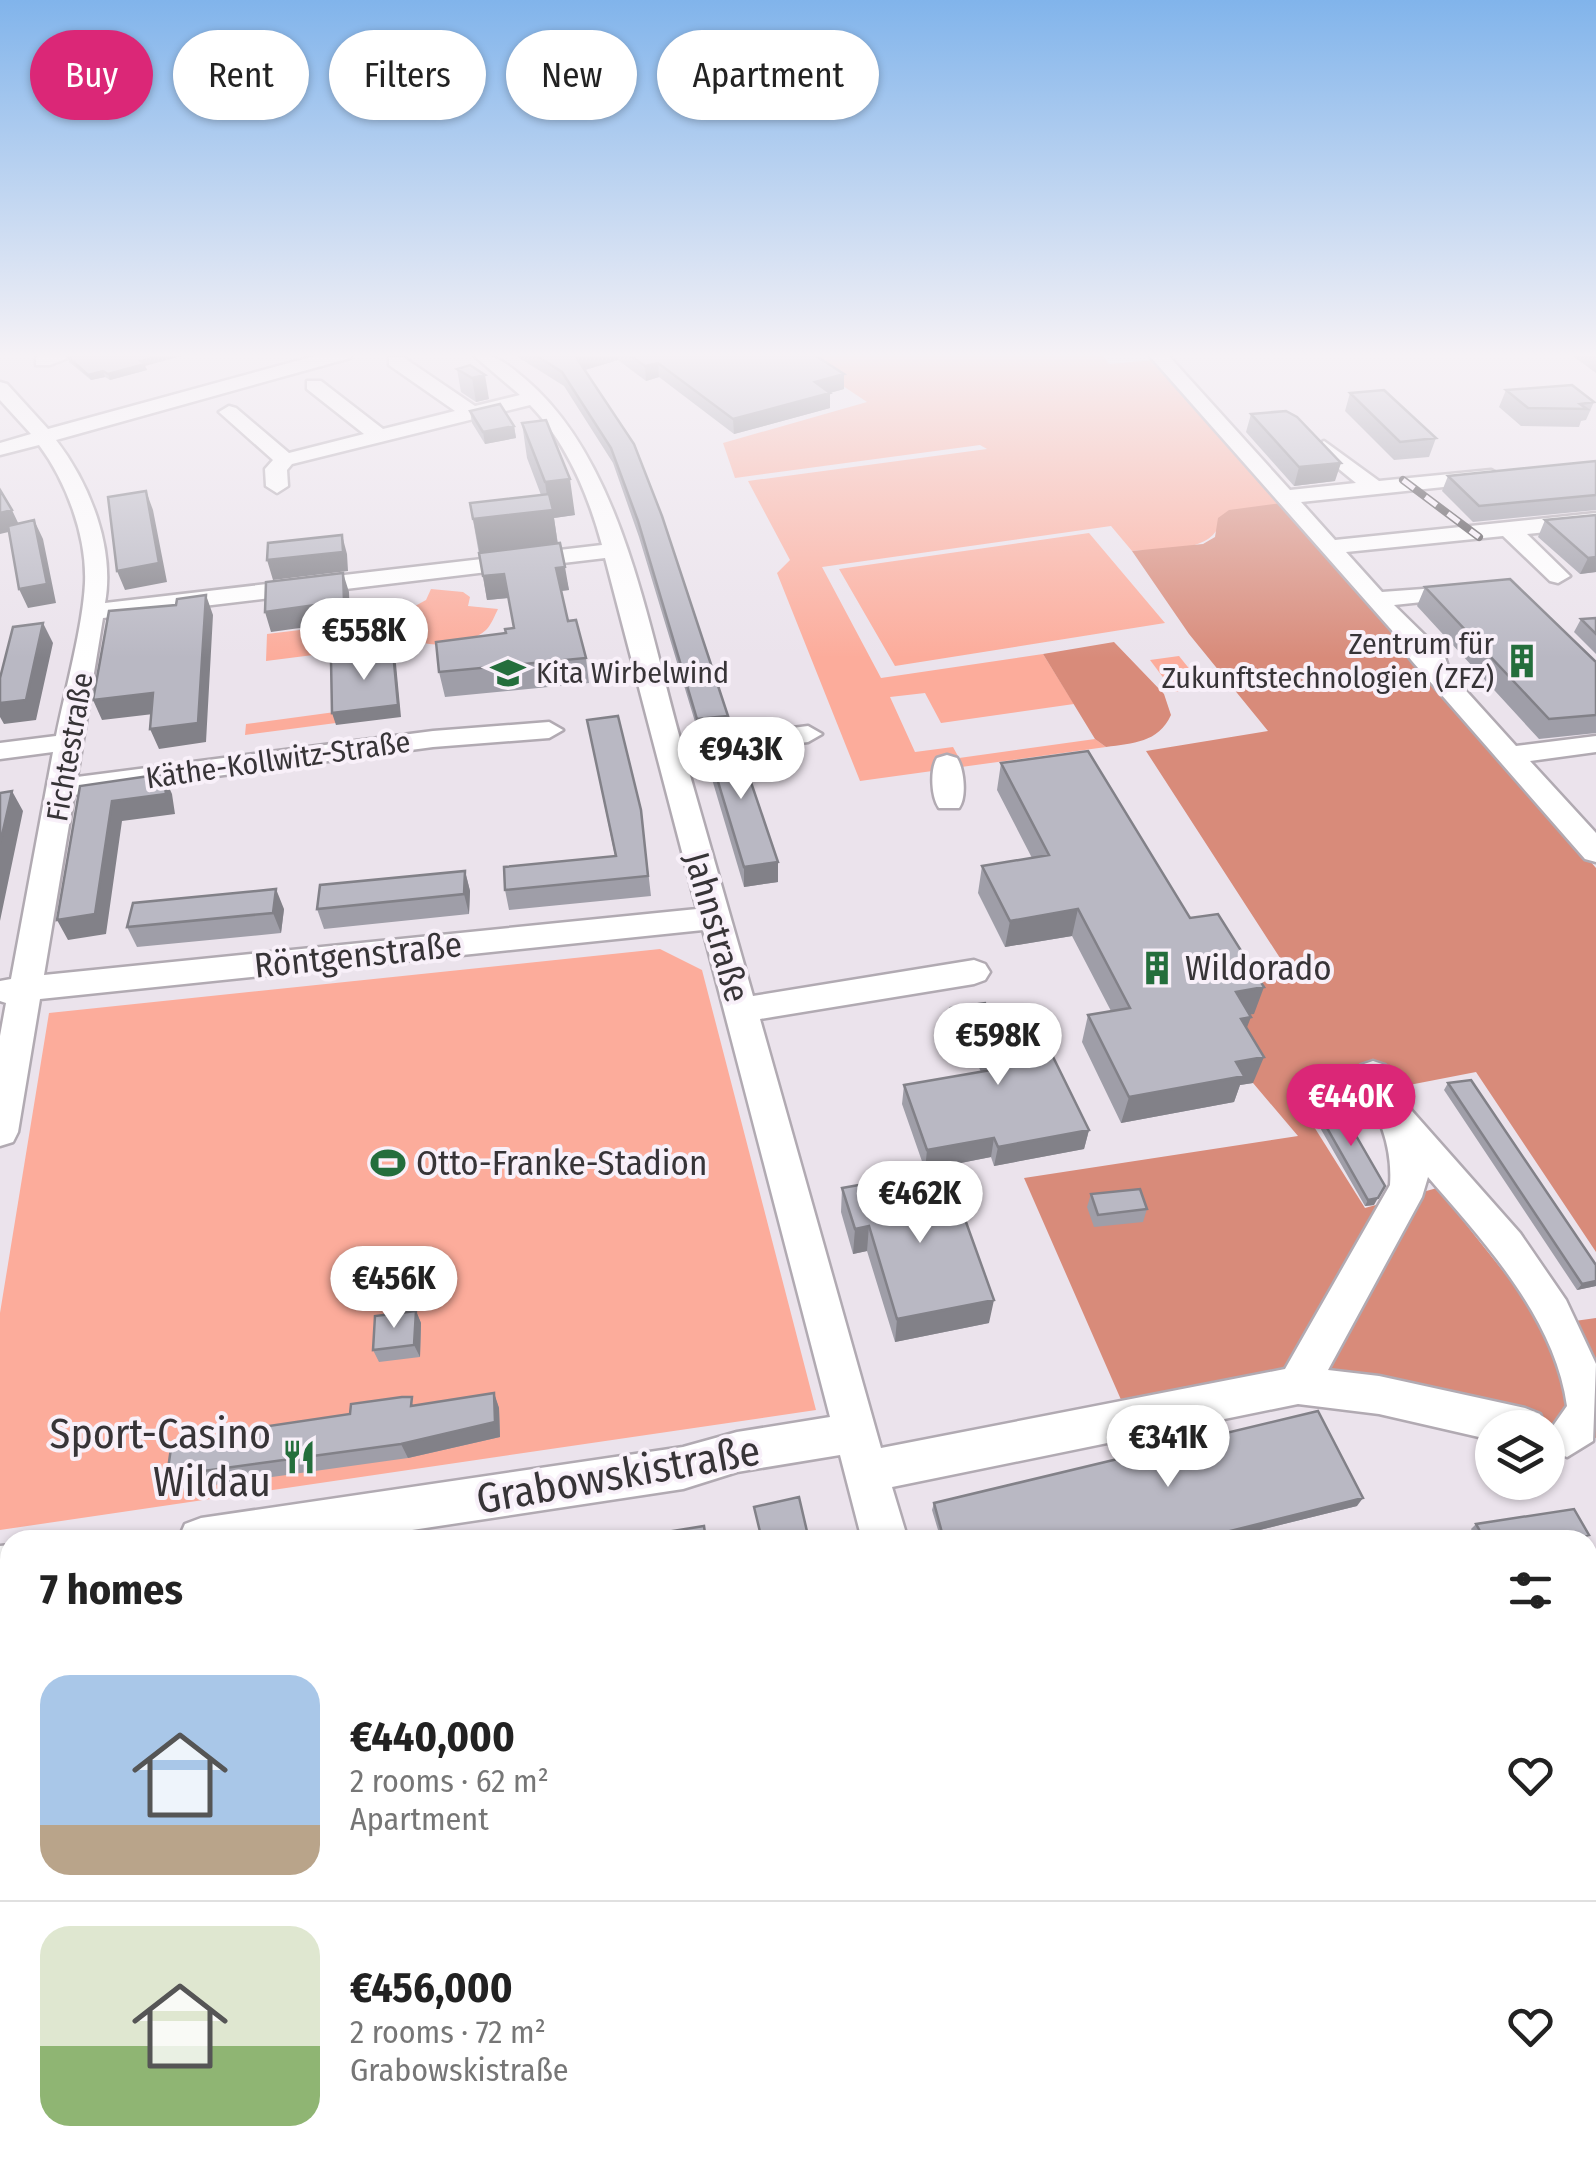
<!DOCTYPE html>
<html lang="en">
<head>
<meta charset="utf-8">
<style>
  :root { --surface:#fff; --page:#f6f6f6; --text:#222; --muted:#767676; --line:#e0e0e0; --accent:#db2777 }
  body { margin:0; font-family:"Fira Sans Condensed",sans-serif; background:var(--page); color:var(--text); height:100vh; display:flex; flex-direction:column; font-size:38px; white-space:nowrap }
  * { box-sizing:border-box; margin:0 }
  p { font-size:32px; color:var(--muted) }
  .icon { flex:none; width:55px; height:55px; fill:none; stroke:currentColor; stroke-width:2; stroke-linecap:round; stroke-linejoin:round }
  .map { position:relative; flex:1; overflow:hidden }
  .panel { position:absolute; left:0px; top:1530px; width:1598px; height:642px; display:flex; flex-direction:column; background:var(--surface); border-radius:30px 30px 0 0; box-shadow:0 2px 8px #0004 }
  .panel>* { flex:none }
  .top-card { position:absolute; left:30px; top:30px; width:1000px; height:90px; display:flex; gap:20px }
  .tools { position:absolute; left:1475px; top:1410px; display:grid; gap:20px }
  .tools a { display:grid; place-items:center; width:90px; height:90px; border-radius:50%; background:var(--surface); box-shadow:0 2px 8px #0004; font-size:50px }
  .price { position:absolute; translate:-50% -85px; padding:0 22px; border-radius:35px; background:#fff; color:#222; font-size:32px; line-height:65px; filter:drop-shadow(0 2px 5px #0008) }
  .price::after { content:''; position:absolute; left:50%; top:60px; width:30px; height:22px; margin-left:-15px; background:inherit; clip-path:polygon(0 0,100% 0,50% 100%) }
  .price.active { background:var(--accent); color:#fff }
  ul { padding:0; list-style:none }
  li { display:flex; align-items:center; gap:30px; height:250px; padding:0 40px }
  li+li { border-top:2px solid var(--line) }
  li span { display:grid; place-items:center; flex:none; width:280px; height:200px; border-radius:30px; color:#555 }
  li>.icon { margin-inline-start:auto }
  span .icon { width:120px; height:120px; fill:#fffc; stroke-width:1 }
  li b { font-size:42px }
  h2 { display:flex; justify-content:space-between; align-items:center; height:120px; padding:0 40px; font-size:42px }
  .pill { padding:0 35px; border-radius:45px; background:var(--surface); box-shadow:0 2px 8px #0004; font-size:35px; line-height:90px }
  .pill.active { background:var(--accent); color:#fff }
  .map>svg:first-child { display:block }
  .green { fill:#fcac9b }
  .forest { fill:#d88b7a }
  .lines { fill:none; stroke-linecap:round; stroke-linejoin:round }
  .minor-casing { stroke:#b1aab2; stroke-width:5 }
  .minor { fill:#fff; fill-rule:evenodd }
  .rail-casing { stroke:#504c50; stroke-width:8 }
  .rail { stroke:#f8f0f9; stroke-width:5; stroke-dasharray:14; stroke-linecap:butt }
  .wall { fill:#9f9ea8 }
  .shaded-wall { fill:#828188 }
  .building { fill:#b9b8c3; stroke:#828188; stroke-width:2.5 }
  .labels { text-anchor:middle; stroke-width:8; stroke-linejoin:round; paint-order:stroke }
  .far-poi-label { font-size:30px; fill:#373437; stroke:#f8f0f9; text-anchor:end }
  .far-street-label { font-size:30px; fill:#373437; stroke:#f8f0f9 }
  .street-label { font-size:35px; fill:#373437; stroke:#f8f0f9 }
  .poi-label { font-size:35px; fill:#373437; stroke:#f8f0f9; text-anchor:start }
  .near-poi-label { font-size:42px; fill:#373437; stroke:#f8f0f9; text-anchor:end }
  .near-street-label { font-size:42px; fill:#373437; stroke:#f8f0f9 }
</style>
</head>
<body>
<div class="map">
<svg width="1596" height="2172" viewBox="0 0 1596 2172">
  <rect width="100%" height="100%" fill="#ebe3ec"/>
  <path class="green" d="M795 354H1101L1109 364 1154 360 1282 503 1219 526C1207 554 1159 548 1132 551L1111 526 822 567 881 678 1043 654 1074 704 941 723 925 693 890 697 915 752 953 747 959 758 1095 739 1106 747 860 781 777 573 790 560 748 481 987 449 980 445 735 478 723 443 867 402Z
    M1089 533 1165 623 895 666 839 569Z
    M431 589 463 592 470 597 468 606 498 609C495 615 491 625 486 630 471 644 433 649 416 640L420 634 406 611 426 600Z
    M382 620 384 646 266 661 267 634Z
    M1179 656 1204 687 1174 692 1150 660Z
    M335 712 336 723 245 735 246 724Z
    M660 949 702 970 816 1410 0 1530V1313L49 1013Z"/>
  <path class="forest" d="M1282 503 1596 868V1252L1476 1072 1301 1106 1365 1208 1437 1188 1546 1325 1596 1318V1438L1398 1390 1122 1402 1024 1178 1298 1136 1253 1083 1238 988 1291 975 1146 751 1268 731 1189 634 1132 551 1203 544 1215 537 1218 518 1229 510Z
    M1114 642 1164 694 1171 715C1158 743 1133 743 1106 747L1095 739 1043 654Z"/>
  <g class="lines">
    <g class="minor-casing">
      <path id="minor" d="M47 354H78L50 365H36V357Z
        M322 354H352L350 358 56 440C90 484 115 548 105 603L602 545C588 494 567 443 530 405L292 464 287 470 288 486 277 493 266 486 265 469 273 460 219 412 229 406 236 408 289 453 364 434 307 389V381H321L383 429 455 411 389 365V357H403L475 406 520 395 472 354C496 354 506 363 524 378 622 460 647 623 681 742L808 726 822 734 808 742 685 758 753 996 974 960 985 964 990 972 985 980 974 984 760 1019 881 1448 1285 1369 1390 1185C1393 1141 1376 1111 1356 1074L1361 1065 1373 1061 1385 1065 1412 1111 1520 1233 1566 1300 1596 1364 1593 1441 1567 1457 1552 1451 1548 1433 1567 1406C1555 1318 1484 1242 1428 1177L1422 1197 1328 1370 1379 1376 1525 1408 1540 1414 1546 1428H1492V1440L1379 1414 1298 1404 892 1487 908 1540H862L840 1455 737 1472 683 1489 346 1540H178L185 1524 201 1518 683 1447 737 1432 830 1417 703 930 40 999 18 1132 13 1142 0 1146V1036L6 1003 0 1001V981L11 979 53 752 0 759V743L56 736C65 691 83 626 85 583 87 536 66 481 39 445L0 455V443L31 434 0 400V382L7 384 48 429ZM605 558 697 909 44 975 74 795 433 747 549 738 563 730 549 722 433 731 77 777 103 618Z
        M1148 354H1167L1290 490 1356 483 1317 451 1314 447 1324 441 1379 481 1491 470 1502 476 1491 482 1301 502 1335 540 1596 513V527L1527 534 1570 576 1558 583 1550 581 1503 536 1346 552 1382 592 1478 585 1481 590 1478 595 1469 597 1394 605 1444 654 1450 673 1516 746 1596 736V752L1530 761 1596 833V862L1585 859 1412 661 1408 656 1411 652Z
        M947 755 957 758C964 769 967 797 959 808H939C931 797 930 769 937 758Z
        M10 1545V1591L0 1592V1546Z
        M0 2059H10V2117H0Z
        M1021 2162H1080L1082 2172H1024Z"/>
    </g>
    <use href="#minor" class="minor"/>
    <g class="rail-casing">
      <path id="rail" d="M1403 480 1479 537"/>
    </g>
    <use href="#rail" class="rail"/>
  </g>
  <path class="wall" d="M513 354H813L844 374V389L830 393V408L734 434 659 377 646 381 618 360 585 370 728 716 729 732 699 735 639 537 613 463 564 386Z
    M1570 354H1596V373Z
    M67 356 145 366 147 370 110 380 105 377 91 380 69 362Z
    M470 365 489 399 476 402 461 392 457 369Z
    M1506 390 1594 402 1586 420 1581 421 1579 427 1521 426 1499 407Z
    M1350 393 1436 438 1429 457 1394 460 1345 411Z
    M470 411 514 426 516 438 485 444 472 423Z
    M1251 414 1335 481 1294 486 1246 432Z
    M522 423 575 515 554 518 558 544 569 590 561 591 568 621 586 658 589 683 445 697 439 672 514 628 508 598 487 600 470 503 541 495 527 458Z
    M1596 461V510L1473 522 1442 491 1448 476Z
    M1596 515V572L1580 574 1538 537 1545 520Z
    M1425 587 1596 662V733L1539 739 1417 606Z
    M1596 618V654L1574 632 1581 619Z
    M587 720 641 810 651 896 509 910 505 890 615 856Z
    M705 739 778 862V882L744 887 706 759Z
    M1001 763 1190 918 1254 1014H1249L1246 1028 1253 1083 1240 1085 1234 1102 1121 1123 1082 1042 1088 1015 1111 1011 1072 936 1005 947 978 893 982 866 1032 858 997 790Z
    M465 871 470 891 469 914 324 929 317 909Z
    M284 909 281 933 137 947 127 927Z
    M951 1008 990 1013 1089 1130 1084 1149 994 1166 991 1157 925 1170 902 1104 904 1085 981 1072 972 1052 959 1054 948 1028Z
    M1448 1083 1596 1286 1577 1290 1444 1090Z
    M1314 1105 1374 1205 1365 1206 1311 1112Z
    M842 1188 930 1202 989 1323 895 1342 867 1251 853 1254 841 1212Z
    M1091 1194 1147 1209 1143 1222 1094 1227 1087 1207Z
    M416 1311 421 1323 420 1357 379 1362 373 1350Z
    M494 1393 499 1408 500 1437 408 1458 178 1490 167 1476 415 1405Z
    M934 1503 1357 1506 1219 1540H941L932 1510Z
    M1476 1524 1589 1535 1583 1540H1477L1471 1529Z
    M1588 1657 1596 1671V1857L1588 1842Z
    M1596 1952V2012L1588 2014V1954Z"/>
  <path class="shaded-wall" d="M165 354H189L145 366 147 370 110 380 108 374 141 361Z
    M587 354H617L618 360 578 372 576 357Z
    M658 363 659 377 646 381 645 366Z
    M103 371 105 377 91 380 88 375Z
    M844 374V389L815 397V382Z
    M485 375 489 399 476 402 472 378Z
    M830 393V408L734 434 733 419Z
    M514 426 516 438 485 444 483 432Z
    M1341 463 1335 481 1294 486 1299 467Z
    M570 479 575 515 554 518 558 546 480 555 473 519 549 510 545 482Z
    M146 491 153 510 167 582 125 590 117 571Z
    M12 510 21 529 0 534V513Z
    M34 520 43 539 56 603 28 608 19 589Z
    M342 535 347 554 348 571 273 580 267 560Z
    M1596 557V572L1580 574 1588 558Z
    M565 567 569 590 560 591 556 568Z
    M343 573 349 592 350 621 271 632 265 612Z
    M504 574 508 598 487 600 483 576Z
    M206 595 213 615 206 742 159 749 150 729Z
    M43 623 53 643 36 720 4 724 0 717V703Z
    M393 652 396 664 401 717 336 725 332 713Z
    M153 693 162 713 102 720 93 700Z
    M163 774 172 794 175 814 122 821 106 934 68 940 57 920 112 801Z
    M12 791 23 811 0 921V844Z
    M778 862V882L744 887V867Z
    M465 871 470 891 469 914 464 894Z
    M276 889 284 909 281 933 273 913Z
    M1078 909 1072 936 1005 947 1010 921Z
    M1264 987 1254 1014 1226 1018 1236 992Z
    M1251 1017 1241 1043V1019Z
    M975 1032 972 1052 959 1054 962 1034Z
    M1264 1057 1253 1083 1240 1085 1234 1102 1121 1123 1129 1097 1236 1062Z
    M1089 1130 1084 1149 994 1166 998 1147Z
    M994 1138 991 1157 925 1170 927 1150Z
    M1378 1198 1374 1205 1365 1206 1368 1200Z
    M869 1226 867 1251 853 1254 855 1229Z
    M1596 1281V1286L1577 1290 1582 1284Z
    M994 1300 989 1323 895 1342 897 1319Z
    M416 1311 421 1323 420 1357 414 1345Z
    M494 1393 499 1408 500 1437 408 1458 401 1444Z
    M1363 1498 1357 1506 1219 1540H1194Z
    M1 1759 10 1764V1779L0 1814Z
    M0 1877 10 1881V1916L0 1943Z"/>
  <path class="building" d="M69 354H165L141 361 145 364 108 374 103 371 88 375 67 356Z
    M534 354H587L576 357 634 444 662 516 728 716 697 719 638 521 611 448 562 372Z
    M628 354H813L844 374 815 382 830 393 733 419 658 363 645 366Z
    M470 365 485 375 472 378 457 369Z
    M1572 385 1594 402 1580 404 1587 409 1528 408 1506 390Z
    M1384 390 1436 438 1400 442 1350 393Z
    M500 404 514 426 483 432 470 411Z
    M1286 411 1297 417 1341 463 1299 467 1251 414Z
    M546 420 570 479 545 482 522 423Z
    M1596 461V495L1479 506 1448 476Z
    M0 490 12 510 0 513Z
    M146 491 159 563 117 571 108 497Z
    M549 494 553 510 473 519 470 503Z
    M1596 515V557L1588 558 1545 520Z
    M34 520 47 584 19 589 8 526Z
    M342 535 343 552 267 560 268 543Z
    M560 543 565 567 556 568 568 621 576 620 586 658 439 672 436 642 506 633 505 629 514 628 504 574 483 576 479 553Z
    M343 573 344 601 265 612 266 582Z
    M1510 579 1596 662V715L1549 719 1425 587Z
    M206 595 198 723 150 729 153 693 93 700 109 611 176 605 177 599Z
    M1596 618V634L1581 619Z
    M43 623 26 700 0 703V678L13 627Z
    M393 652 398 705 332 713 331 660Z
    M618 716 641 810 648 876 505 890 504 867 616 856 587 720Z
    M735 735 778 862 744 867 705 739Z
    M1088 751 1190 918 1218 914 1264 987 1236 992 1251 1017 1241 1019 1264 1057 1236 1062 1244 1076 1129 1097 1088 1015 1130 1008 1078 909 1010 921 982 866 1049 855 1001 763Z
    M163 774 166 794 112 801 95 914 57 920 80 786Z
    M12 791 0 844V793Z
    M465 871 464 894 317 909 320 885Z
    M276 889 273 913 127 927 133 903Z
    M985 1003 990 1013 1028 1006 1089 1130 998 1147 994 1138 927 1150 904 1085 991 1070 975 1032 962 1034 951 1008Z
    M1471 1080 1596 1265V1281L1582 1284 1448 1083Z
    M1336 1101 1385 1186 1378 1198 1368 1200 1314 1105Z
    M921 1174 930 1202 957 1197 994 1300 897 1319 869 1226 855 1229 842 1188Z
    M1140 1189 1147 1209 1098 1215 1091 1194Z
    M416 1311 414 1345 373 1350 375 1316Z
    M494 1393 495 1422 401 1444 167 1476 171 1448 248 1434 249 1429 350 1414 351 1404 402 1397H412L411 1406Z
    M1318 1411 1363 1498 1194 1540H944L934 1503Z
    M799 1497 809 1540H762L754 1507Z
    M1574 1509 1589 1535 1558 1540H1485L1476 1524Z
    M704 1526 706 1540H661L660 1533Z
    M1588 1657 1596 1671V1798L1588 1782Z
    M10 1714V1758L1 1759 0 1761V1716Z
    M1596 1952V1981L1588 1964V1954Z"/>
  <linearGradient id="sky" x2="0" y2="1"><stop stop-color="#81b4eb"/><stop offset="0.54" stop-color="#f6f2f6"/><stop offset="1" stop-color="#f6f2f6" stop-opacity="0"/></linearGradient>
  <rect width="1596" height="658" fill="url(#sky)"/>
  <defs>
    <g id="building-bare" transform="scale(2.7)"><path d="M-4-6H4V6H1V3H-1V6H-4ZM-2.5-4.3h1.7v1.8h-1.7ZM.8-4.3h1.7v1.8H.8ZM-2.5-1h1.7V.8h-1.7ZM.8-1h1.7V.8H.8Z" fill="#246e3c" stroke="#f8f0f9" stroke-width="2.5" paint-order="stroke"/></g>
    <g id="school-bare" transform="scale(2.7)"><path d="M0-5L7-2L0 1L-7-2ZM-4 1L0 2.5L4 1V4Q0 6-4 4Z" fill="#246e3c" stroke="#f8f0f9" stroke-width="2.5" paint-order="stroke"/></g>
    <g id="stadium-bare" transform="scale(2.7)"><path d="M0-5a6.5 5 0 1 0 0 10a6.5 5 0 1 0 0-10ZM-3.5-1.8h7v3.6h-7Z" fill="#246e3c" stroke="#f8f0f9" stroke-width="2.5" paint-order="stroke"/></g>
    <g id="restaurant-bare" transform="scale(2.7)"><path d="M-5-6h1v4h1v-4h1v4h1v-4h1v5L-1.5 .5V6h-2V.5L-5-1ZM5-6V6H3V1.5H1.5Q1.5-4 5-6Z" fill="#246e3c" stroke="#f8f0f9" stroke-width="2.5" paint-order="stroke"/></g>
  </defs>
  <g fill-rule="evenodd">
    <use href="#building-bare" x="1522" y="661"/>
    <use href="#school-bare" x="508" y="673"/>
    <use href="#building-bare" x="1157" y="968"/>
    <use href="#stadium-bare" x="388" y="1163"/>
    <use href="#restaurant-bare" x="299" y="1457"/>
  </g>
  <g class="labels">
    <g class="far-poi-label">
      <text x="1494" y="654">Zentrum für<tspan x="1494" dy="34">Zukunftstechnologien (ZFZ)</tspan></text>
      <text x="536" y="683" text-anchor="start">Kita Wirbelwind</text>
    </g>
    <g class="far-street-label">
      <text transform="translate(70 747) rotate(-80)" y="10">Fichtestraße</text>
      <text transform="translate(278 760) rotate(-8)" y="10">Käthe-Kollwitz-Straße</text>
    </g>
    <g class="street-label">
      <text transform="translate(717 927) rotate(74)" y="12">Jahnstraße</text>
      <text transform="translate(358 955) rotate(-6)" y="12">Röntgenstraße</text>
    </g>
    <g class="poi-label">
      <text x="1185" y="980">Wildorado</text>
      <text x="416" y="1175">Otto-Franke-Stadion</text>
    </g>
    <g class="near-poi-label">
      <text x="271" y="1448">Sport-Casino<tspan x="271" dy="48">Wildau</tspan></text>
    </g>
    <g class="near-street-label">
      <text transform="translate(618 1474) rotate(-10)" y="15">Grabowskistraße</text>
    </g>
  </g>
</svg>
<div class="tools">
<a><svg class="icon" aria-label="layers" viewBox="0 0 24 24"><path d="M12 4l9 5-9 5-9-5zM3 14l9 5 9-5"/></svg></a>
</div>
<b class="price" style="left:364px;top:683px">€558K</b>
<b class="price" style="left:741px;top:802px">€943K</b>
<b class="price" style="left:998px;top:1088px">€598K</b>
<b class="price active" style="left:1351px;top:1149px">€440K</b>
<b class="price" style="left:920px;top:1246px">€462K</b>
<b class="price" style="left:394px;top:1331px">€456K</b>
<b class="price" style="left:1168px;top:1490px">€341K</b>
<div class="top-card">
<a class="pill active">Buy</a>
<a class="pill">Rent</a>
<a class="pill">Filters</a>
<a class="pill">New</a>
<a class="pill">Apartment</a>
</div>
<section class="panel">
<h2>7 homes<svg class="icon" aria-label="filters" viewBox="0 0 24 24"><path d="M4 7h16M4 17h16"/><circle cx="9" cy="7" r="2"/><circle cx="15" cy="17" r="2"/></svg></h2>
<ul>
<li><span style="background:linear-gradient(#a9c7e8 75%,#b9a48a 0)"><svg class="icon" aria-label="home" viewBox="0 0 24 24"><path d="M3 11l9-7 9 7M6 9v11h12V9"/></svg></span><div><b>€440,000</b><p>2 rooms · 62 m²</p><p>Apartment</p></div><svg class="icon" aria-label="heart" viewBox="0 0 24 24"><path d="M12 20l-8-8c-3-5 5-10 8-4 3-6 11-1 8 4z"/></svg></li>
<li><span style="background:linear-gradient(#dfe7d0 60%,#8fb573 0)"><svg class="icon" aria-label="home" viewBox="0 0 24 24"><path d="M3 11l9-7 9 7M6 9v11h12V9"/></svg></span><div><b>€456,000</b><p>2 rooms · 72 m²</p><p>Grabowskistraße</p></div><svg class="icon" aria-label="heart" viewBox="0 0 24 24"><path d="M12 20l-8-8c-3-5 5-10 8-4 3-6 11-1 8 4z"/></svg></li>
</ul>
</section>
</div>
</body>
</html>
